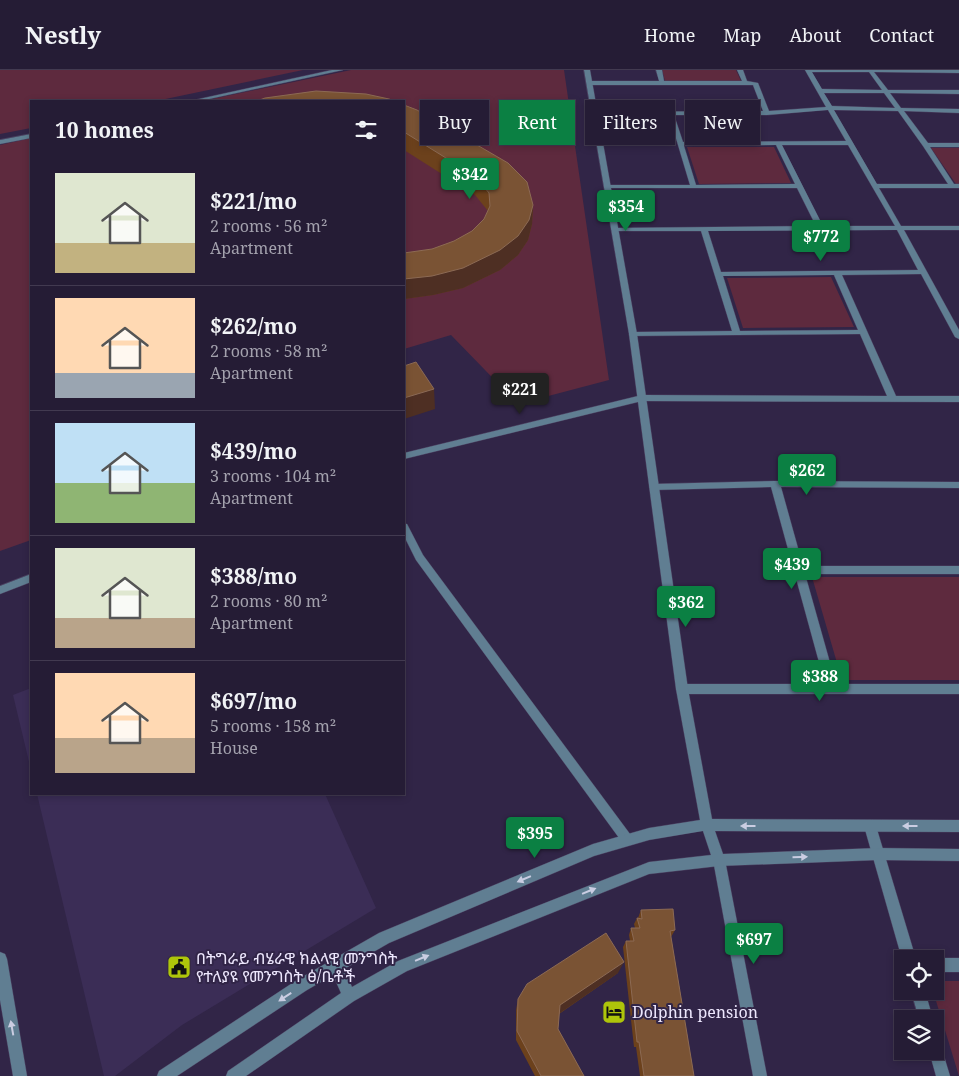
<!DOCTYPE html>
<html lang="en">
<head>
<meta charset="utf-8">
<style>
  :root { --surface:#251c35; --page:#2d253d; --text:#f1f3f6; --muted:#a3a1ad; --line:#423a50; --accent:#0b8043 }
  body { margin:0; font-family:"Noto Serif","Noto Sans Ethiopic",serif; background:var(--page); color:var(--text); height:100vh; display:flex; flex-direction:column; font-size:19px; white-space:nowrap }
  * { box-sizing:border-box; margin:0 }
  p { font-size:16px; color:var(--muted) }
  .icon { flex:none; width:28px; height:28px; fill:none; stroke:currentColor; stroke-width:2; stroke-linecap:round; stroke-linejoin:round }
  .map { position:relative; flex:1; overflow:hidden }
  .side { position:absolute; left:30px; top:30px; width:375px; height:695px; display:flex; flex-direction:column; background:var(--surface); border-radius:0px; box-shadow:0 2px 8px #0003,0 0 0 1px var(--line) }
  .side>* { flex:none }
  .hud { position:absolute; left:420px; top:30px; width:464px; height:45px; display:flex; gap:10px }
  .buttons { position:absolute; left:894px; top:880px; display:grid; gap:10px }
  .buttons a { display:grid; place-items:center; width:50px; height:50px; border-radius:0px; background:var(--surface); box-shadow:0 2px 8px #0003,0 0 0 1px var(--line); font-size:25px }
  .price { position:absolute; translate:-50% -42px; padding:0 11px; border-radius:5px; background:var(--accent); color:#fff; font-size:16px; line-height:32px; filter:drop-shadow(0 1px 2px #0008) }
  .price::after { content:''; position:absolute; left:50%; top:30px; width:15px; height:11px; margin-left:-8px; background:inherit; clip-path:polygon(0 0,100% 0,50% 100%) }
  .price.selected { background:#222; color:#fff }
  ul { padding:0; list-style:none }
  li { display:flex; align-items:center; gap:15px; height:125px; padding:0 25px }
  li+li { border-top:1px solid var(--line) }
  li span { display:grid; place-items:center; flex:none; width:140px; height:100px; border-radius:0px; color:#555 }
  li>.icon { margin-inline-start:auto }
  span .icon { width:60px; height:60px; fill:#fffc; stroke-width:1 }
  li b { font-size:21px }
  h2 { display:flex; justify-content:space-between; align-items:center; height:60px; padding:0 25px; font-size:21px }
  .pill { padding:0 18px; border-radius:0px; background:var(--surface); box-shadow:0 2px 8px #0003,0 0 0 1px var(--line); font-size:18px; line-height:45px }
  .pill.selected { background:var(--accent); color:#fff }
  header { display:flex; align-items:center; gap:30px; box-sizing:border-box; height:70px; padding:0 25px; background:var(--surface); border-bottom:1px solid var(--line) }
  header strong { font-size:24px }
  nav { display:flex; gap:28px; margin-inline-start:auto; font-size:18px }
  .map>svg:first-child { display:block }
  .built { fill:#3b2d56 }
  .green { fill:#5e2a3e }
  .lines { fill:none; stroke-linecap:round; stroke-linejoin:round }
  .minor-casing { stroke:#4b4060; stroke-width:1 }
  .tertiary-casing { stroke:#4b4060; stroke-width:1 }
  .minor { fill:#607e92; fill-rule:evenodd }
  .tertiary { fill:#607e92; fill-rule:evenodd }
  .wall { fill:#6c411c }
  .shaded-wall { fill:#4e2f23 }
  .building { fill:#7a5334; stroke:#8c6a54 }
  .oneway { fill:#cacde2 }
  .labels { text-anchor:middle; stroke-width:4; stroke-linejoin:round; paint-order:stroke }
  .near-poi-label { font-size:16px; fill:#ede7fd; stroke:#312547; text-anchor:start }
</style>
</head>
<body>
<header>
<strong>Nestly</strong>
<nav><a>Home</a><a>Map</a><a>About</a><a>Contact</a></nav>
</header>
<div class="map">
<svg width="959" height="1006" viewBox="0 0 959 1006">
  <rect width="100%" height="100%" fill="#312547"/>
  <path class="built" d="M31 618V700L13 625Z
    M37 724H325L376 838 182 955 115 1006H104Z"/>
  <path class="green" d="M0 0H303L156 31H31V58L0 64Z
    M351 0H564L609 310 518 334 451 265 404 279V31H202Z
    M662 0H736L741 11H665Z
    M31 68V470L0 481V75Z
    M687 77H774L791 113 699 114Z
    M931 78H959V114H956Z
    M831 207 854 257 743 258 727 208Z
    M812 507H959V610H842Z
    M935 911H959V1006L933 921H935Z"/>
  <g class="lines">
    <g class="minor-casing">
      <path id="minor" d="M332 0H343L200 31H190Z
        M656 0H662L664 11H742L737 0H743L747 11 758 13 769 41 826 37 805 0H959V3L874 2 888 20H959V24L890 23 901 38 959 39V43L904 41 928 73H959V77H930L954 114H959V118H879L901 156H959V160H904L959 260V269L955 267 921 204 842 205 896 326H959V332L642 331 404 389V383L642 325 887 326 860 264 630 266 629 264 633 262 732 261 701 161H614L611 159 612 158 816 156 797 118H605L604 117 607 115H690L669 45H595L593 44V42L763 41 753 15H590L587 13 590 11H659ZM812 2H869L882 20 822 19ZM824 23H884L895 38 832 36ZM828 40 846 71 683 72 674 45H767ZM834 40 898 41 923 76 948 114H877ZM776 75 795 114 696 115 684 76ZM782 75H848L895 156H823ZM897 160 918 200 721 202 708 161ZM834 205 858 260 740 261 723 206Z
        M31 64V68L0 74V70Z
        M775 411 959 412V418L781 417 803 496H959V504H805L836 614H959V624H682L678 622 676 619 678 616 682 614H825L771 417 654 420 649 417 654 414Z
        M404 454H407L423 485 630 764 632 768 630 772 626 774 622 772 416 490 404 466Z
        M31 504V512L0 524V516Z
        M870 750 874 752 876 756 916 889H902L864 756 866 752Z
        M719 784 723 786 725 790 767 1006H753L713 790 715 786Z
        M935 888H959V902H935V889H934Z
        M911 921H925L933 949H919Z
        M935 971 940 973 950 1006H936L929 981H935Z"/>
    </g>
    <g class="tertiary-casing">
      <path id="tertiary" d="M584 0H590L637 264 688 619 712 749 959 750V762L715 761 723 784 878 778 959 779V791L878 790 719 796 649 804 407 901 354 931 246 1006H226L228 1001 341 923 333 905 307 920 177 1006H157L159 1001 297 910 379 863 593 774 649 758 700 750 676 619 629 264ZM703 761 711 785 649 792 398 891 352 917 344 899 389 873 594 786 649 770Z
        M0 882 5 884 7 889 27 1006H13L0 930Z"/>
    </g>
    <use href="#minor" class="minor"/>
    <use href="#tertiary" class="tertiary"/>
  </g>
  <path class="wall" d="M404 35 533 135 532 154 528 170 518 185 500 200 463 218 433 225 404 229V183L432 179 454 171 472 161 484 149 488 141 475 125 404 80Z
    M641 840 675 860 671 867 694 1006H640L636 977H634L623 877 626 871H630L629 865 631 858H635L634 854 637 848H638Z
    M618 903 559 944 558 959 584 1006H535L516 970V940L518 929Z"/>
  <path class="shaded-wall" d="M533 135 532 154 528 170 518 185 500 200 463 218 433 225 404 229V209Z
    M434 319 435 339 404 349V328Z
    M624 892 618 903 557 945 560 935Z"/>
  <path class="building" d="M316 21 366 24 389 29 395 31H257L265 28Z
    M404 35 417 40 508 93 527 112 533 135 529 150 518 166 500 180 463 198 432 206 404 209V183L432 179 454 171 472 161 484 149 490 136 489 123 475 106 404 62Z
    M416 292 434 319 404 328V296Z
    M673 839 675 860 670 861 694 1006H644L639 972H637L626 871H634L631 858H640L637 848 642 849 641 840Z
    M606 863 624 892 560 935 558 959 584 1006H541L517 961 518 929 527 914Z"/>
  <defs><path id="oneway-solid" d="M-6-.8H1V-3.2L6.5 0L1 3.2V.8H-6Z" transform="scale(1.25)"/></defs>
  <g class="oneway">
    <use href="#oneway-solid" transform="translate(748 756) rotate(-180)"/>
    <use href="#oneway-solid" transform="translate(910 756) rotate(-180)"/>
    <use href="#oneway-solid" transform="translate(800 787) rotate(-2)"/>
    <use href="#oneway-solid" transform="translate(524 809) rotate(157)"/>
    <use href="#oneway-solid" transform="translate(589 821) rotate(-22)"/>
    <use href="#oneway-solid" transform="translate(422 888) rotate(-22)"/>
    <use href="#oneway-solid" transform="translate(285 927) rotate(147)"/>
    <use href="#oneway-solid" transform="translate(12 958) rotate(-100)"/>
  </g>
  <defs>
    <g id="civic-square" transform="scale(1.25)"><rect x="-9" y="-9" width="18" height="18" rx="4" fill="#aec50a" stroke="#312547"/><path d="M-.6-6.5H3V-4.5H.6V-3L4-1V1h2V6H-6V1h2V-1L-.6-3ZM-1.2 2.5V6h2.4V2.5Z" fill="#111"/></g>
    <g id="hotel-square" transform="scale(1.25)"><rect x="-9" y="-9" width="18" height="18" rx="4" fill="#aec50a" stroke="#312547"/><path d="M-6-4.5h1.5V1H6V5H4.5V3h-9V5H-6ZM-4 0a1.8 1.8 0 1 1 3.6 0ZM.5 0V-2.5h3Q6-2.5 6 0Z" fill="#111"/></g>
  </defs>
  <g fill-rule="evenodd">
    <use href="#civic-square" x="179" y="897"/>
    <use href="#hotel-square" x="614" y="942"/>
  </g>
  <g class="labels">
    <g class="near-poi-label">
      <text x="196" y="894">በትግራይ ብሄራዊ ክልላዊ መንግስት<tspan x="196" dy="18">የተለያዩ የመንግስት ፅ/ቤቶች</tspan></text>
      <text x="632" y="948">Dolphin pension</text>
    </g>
  </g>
</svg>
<div class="buttons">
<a><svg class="icon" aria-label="locate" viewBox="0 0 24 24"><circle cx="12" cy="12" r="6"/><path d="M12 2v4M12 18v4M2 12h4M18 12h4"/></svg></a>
<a><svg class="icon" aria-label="layers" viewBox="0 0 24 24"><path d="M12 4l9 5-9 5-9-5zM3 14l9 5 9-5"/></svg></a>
</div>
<b class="price" style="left:470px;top:130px">$342</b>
<b class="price" style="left:626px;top:162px">$354</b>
<b class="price" style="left:821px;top:192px">$772</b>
<b class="price selected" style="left:520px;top:345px">$221</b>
<b class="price" style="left:807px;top:426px">$262</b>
<b class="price" style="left:792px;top:520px">$439</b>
<b class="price" style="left:686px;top:558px">$362</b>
<b class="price" style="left:820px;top:632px">$388</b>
<b class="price" style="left:535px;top:789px">$395</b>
<b class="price" style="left:754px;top:895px">$697</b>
<div class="hud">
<a class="pill">Buy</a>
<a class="pill selected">Rent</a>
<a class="pill">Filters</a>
<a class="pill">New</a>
</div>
<section class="side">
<h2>10 homes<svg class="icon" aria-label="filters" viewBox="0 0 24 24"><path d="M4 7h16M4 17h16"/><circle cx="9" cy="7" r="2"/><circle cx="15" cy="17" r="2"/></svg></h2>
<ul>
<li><span style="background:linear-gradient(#dfe7d0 70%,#c2b280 0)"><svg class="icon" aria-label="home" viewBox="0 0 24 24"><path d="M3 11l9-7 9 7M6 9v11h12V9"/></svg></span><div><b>$221/mo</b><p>2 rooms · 56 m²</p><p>Apartment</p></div></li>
<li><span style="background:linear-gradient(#ffd9b3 75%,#9aa5b1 0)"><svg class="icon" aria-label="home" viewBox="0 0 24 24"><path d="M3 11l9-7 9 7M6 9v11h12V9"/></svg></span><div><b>$262/mo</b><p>2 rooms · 58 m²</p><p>Apartment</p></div></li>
<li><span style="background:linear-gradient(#bfe0f5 60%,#8fb573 0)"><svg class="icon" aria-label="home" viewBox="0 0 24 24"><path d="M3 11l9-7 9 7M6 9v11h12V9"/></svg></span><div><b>$439/mo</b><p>3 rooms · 104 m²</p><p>Apartment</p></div></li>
<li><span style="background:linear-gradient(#dfe7d0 70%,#b9a48a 0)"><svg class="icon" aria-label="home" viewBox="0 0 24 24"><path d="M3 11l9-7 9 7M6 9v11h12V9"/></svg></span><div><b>$388/mo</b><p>2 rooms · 80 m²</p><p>Apartment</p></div></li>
<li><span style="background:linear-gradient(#ffd9b3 65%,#b9a48a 0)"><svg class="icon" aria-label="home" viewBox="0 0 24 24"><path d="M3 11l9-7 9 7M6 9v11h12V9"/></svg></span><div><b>$697/mo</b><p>5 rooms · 158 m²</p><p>House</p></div></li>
</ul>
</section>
</div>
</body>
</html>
